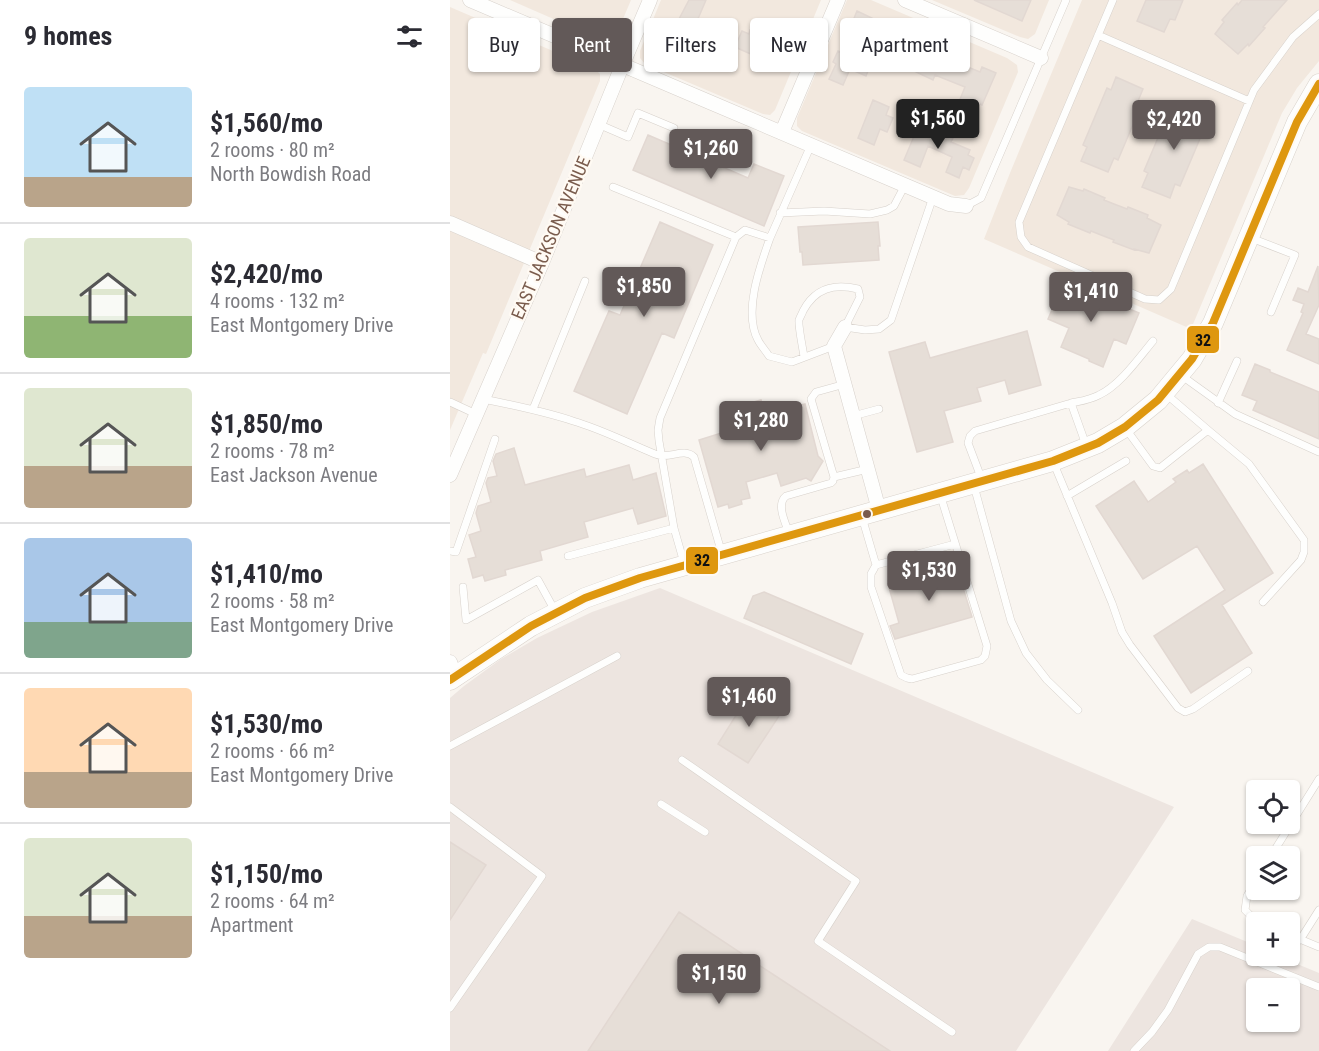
<!DOCTYPE html>
<html lang="en">
<head>
<meta charset="utf-8">
<style>
  :root { --surface:#fff; --page:#f7f7f7; --text:#2b2b33; --muted:#7c7c81; --line:#e1e1e2; --accent:#625958 }
  body { margin:0; font-family:"Roboto Condensed",sans-serif; background:var(--page); color:var(--text); height:100vh; display:flex; flex-direction:column; font-size:22px; white-space:nowrap }
  * { box-sizing:border-box; margin:0 }
  p { font-size:20px; color:var(--muted) }
  .icon { flex:none; width:33px; height:33px; fill:none; stroke:currentColor; stroke-width:2; stroke-linecap:round; stroke-linejoin:round }
  .map { position:relative; flex:1; overflow:hidden }
  .details { display:flex; flex-direction:column; background:var(--surface); width:450px }
  .details>* { flex:none }
  .banner { position:absolute; left:18px; top:18px; width:570px; height:54px; display:flex; gap:12px }
  .fabs { position:absolute; left:796px; top:780px; display:grid; gap:12px }
  .fabs a { display:grid; place-items:center; width:54px; height:54px; border-radius:6px; background:var(--surface); box-shadow:0 2px 4px #0004; font-size:30px }
  .price { position:absolute; translate:-50% -51px; padding:0 14px; border-radius:6px; background:var(--accent); color:#fff; font-size:20px; line-height:39px; filter:drop-shadow(0 2px 3px #0008) }
  .price::after { content:''; position:absolute; left:50%; top:36px; width:18px; height:14px; margin-left:-9px; background:inherit; clip-path:polygon(0 0,100% 0,50% 100%) }
  .price.selected { background:#222; color:#fff }
  ul { padding:0; list-style:none }
  li { display:flex; align-items:center; gap:18px; height:150px; padding:0 24px }
  li+li { border-top:2px solid var(--line) }
  li span { display:grid; place-items:center; flex:none; width:168px; height:120px; border-radius:6px; color:#555 }
  li>.icon { margin-inline-start:auto }
  span .icon { width:72px; height:72px; fill:#fffc; stroke-width:1 }
  li b { font-size:26px }
  h2 { display:flex; justify-content:space-between; align-items:center; height:72px; padding:0 24px; font-size:26px }
  .pill { padding:0 21px; border-radius:6px; background:var(--surface); box-shadow:0 2px 4px #0004; font-size:21px; line-height:54px }
  .pill.selected { background:var(--accent); color:#fff }
  main { display:flex; flex:1; min-height:0 }
  .map>svg:first-child { display:block }
  .residential { fill:#f2e8de }
  .industrial { fill:#ede5e0; fill-rule:evenodd }
  .building { fill:#e6ded7; stroke:#e2d8d2; stroke-width:1.5 }
  .lines { fill:none; stroke-linecap:round; stroke-linejoin:round }
  .service-casing { stroke:#d7d1cb; stroke-width:8 }
  .minor-casing { stroke:#d7d1cb; stroke-width:15 }
  .secondary-casing { stroke:#d9d2cb; stroke-width:21 }
  .service { stroke:#fefefd; stroke-width:7 }
  .minor { stroke:#fefefd; stroke-width:14 }
  .secondary { stroke:#fefefd; stroke-width:20 }
  .bus-1-casing { stroke:#fffaf3; stroke-width:12 }
  .bus-1 { stroke:#de970f; stroke-width:8 }
  .bus-dot { fill:#7a5c4d; stroke:#fffaf3; stroke-width:2 }
  .labels { text-anchor:middle; stroke-width:4.5; stroke-linejoin:round; paint-order:stroke }
  .street-label { font-size:18px; fill:#7a5c4d; stroke:#fffaf3 }
  .line-badge { stroke:#fffaf3; stroke-width:2 }
  .pale-badge-label { font-size:16px; text-anchor:middle; font-weight:bold; fill:#111 }
</style>
</head>
<body>
<main>
<section class="details">
<h2>9 homes<svg class="icon" aria-label="filters" viewBox="0 0 24 24"><path d="M4 7h16M4 17h16"/><circle cx="9" cy="7" r="2"/><circle cx="15" cy="17" r="2"/></svg></h2>
<ul>
<li><span style="background:linear-gradient(#bfe0f5 75%,#b9a48a 0)"><svg class="icon" aria-label="home" viewBox="0 0 24 24"><path d="M3 11l9-7 9 7M6 9v11h12V9"/></svg></span><div><b>$1,560/mo</b><p>2 rooms · 80 m²</p><p>North Bowdish Road</p></div></li>
<li><span style="background:linear-gradient(#dfe7d0 65%,#8fb573 0)"><svg class="icon" aria-label="home" viewBox="0 0 24 24"><path d="M3 11l9-7 9 7M6 9v11h12V9"/></svg></span><div><b>$2,420/mo</b><p>4 rooms · 132 m²</p><p>East Montgomery Drive</p></div></li>
<li><span style="background:linear-gradient(#dfe7d0 65%,#b9a48a 0)"><svg class="icon" aria-label="home" viewBox="0 0 24 24"><path d="M3 11l9-7 9 7M6 9v11h12V9"/></svg></span><div><b>$1,850/mo</b><p>2 rooms · 78 m²</p><p>East Jackson Avenue</p></div></li>
<li><span style="background:linear-gradient(#a9c7e8 70%,#7fa58c 0)"><svg class="icon" aria-label="home" viewBox="0 0 24 24"><path d="M3 11l9-7 9 7M6 9v11h12V9"/></svg></span><div><b>$1,410/mo</b><p>2 rooms · 58 m²</p><p>East Montgomery Drive</p></div></li>
<li><span style="background:linear-gradient(#ffd9b3 70%,#b9a48a 0)"><svg class="icon" aria-label="home" viewBox="0 0 24 24"><path d="M3 11l9-7 9 7M6 9v11h12V9"/></svg></span><div><b>$1,530/mo</b><p>2 rooms · 66 m²</p><p>East Montgomery Drive</p></div></li>
<li><span style="background:linear-gradient(#dfe7d0 65%,#b9a48a 0)"><svg class="icon" aria-label="home" viewBox="0 0 24 24"><path d="M3 11l9-7 9 7M6 9v11h12V9"/></svg></span><div><b>$1,150/mo</b><p>2 rooms · 64 m²</p><p>Apartment</p></div></li>
</ul>
</section>
<div class="map">
<svg width="869" height="1051" viewBox="0 0 869 1051">
  <rect width="100%" height="100%" fill="#f9f5f0"/>
  <path class="residential" d="M60 0H181L167 33 162 39 154 41Z
    M211 0H371L325 110 320 115 313 114 195 64 190 58V51Z
    M397 0H421L557 58 567 65 568 72 519 188 514 195 505 196 352 131 347 126V118Z
    M482 0H599L585 34 578 39 570 37Z
    M632 0H869V61L847 88 832 113 741 329 534 239 560 173Z
    M0 7 145 69 150 74V81L36 354 33 353 0 430Z"/>
  <path class="industrial" d="M210 588 724 807 566 1051H0V698L14 686 51 659 87 638 142 612Z
    M742 919 807 946V956H828L869 973V1051H658ZM807 988H840V1022H807Z"/>
  <path class="building" d="M239 0H256L244 28 228 21Z
    M524 0H581L572 21Z
    M696 0H733L725 20 720 19 714 32 687 21Z
    M792 0H837L813 27 815 28 799 46 798 44 788 54 765 34 774 22 772 20 787 3 788 5Z
    M407 11 422 18 412 40 428 46 416 76 400 69 393 85 379 79 386 64 383 62 388 51 390 52Z
    M440 28 455 34 451 44 483 59 486 54 530 72 532 67 546 73 532 105 525 102 519 115 506 109 515 87 485 75 483 80 447 63 449 59 430 51Z
    M300 30 306 33 307 31 322 37 315 50 307 47 303 55 285 47 292 31 299 34Z
    M222 50 237 56 238 52 248 57 243 71 218 61Z
    M666 77 693 89 688 101 692 103 668 160 664 158 658 172 631 161 637 147 633 145 657 88 661 90Z
    M423 100 439 107 436 115 443 118 437 132 430 129 424 145 408 138Z
    M728 103 755 115 750 127 754 129 730 186 725 184 720 198 692 187 698 173 694 171 718 114 722 116Z
    M470 122 486 129 485 131 503 138 501 142 520 150 518 155 524 158 519 170 513 167 509 178 496 172 502 157 478 146 470 167 454 160Z
    M198 135 298 178 304 164 334 176 314 226 183 170Z
    M619 187 633 191 634 189 655 198 654 200 664 204 677 209 678 207 698 215 697 218 711 225 699 253 684 249V250L663 242 664 240 651 235 641 231 640 233 618 224 619 222 607 215Z
    M210 222 263 245 224 338 212 333 177 414 124 391 159 311 170 315Z
    M428 222 430 246H428L429 260 353 265 352 252H350L348 227Z
    M868 266 869 305 856 334 869 339V364L837 350 853 313 851 312 854 304 843 300 848 288 858 292Z
    M614 282 689 313 676 344 664 339 653 367 639 361V359L611 347 619 328 598 319Z
    M577 331 591 385 559 394 555 380 527 388 531 401 494 411 503 442 467 452 439 352 475 342 480 358Z
    M805 364 820 370V372L869 392V439L803 410 807 401 792 395Z
    M311 400 315 414 355 404 368 456 373 461 361 481 356 478 331 486 327 473 296 482 300 498 291 500 292 504 279 508 278 504 268 507 249 440 294 426 289 406Z
    M64 448 75 485 134 469 136 477 179 465 183 480 206 473 216 516 188 524 183 508 134 522 138 537 90 551 92 560 55 570 56 575 35 581 33 575 23 578 18 559 26 557 19 535 31 531 26 513 28 506 41 502 36 483 38 478 47 476 43 461 46 454Z
    M753 464 823 573 772 605 802 653 741 693 704 636 775 590 747 546 693 579 646 506 684 481 698 502 726 482 723 479 737 470 739 473Z
    M506 565 522 617 445 639 440 626 449 623 438 584Z
    M314 592 413 634 401 664 294 618 303 596Z
    M300 693 331 713 298 763 268 744Z
    M0 842 36 865 0 920Z
    M229 912 324 975 440 1051H138Z"/>
  <g class="lines">
    <g class="service-casing">
      <path id="service" d="M663 0 569 222 571 237 578 247 695 299 709 300 721 289 804 90 843 37 869 14
        M648 35 799 101
        M148 124 178 137 188 113 224 128
        M163 187 286 237
        M516 206 531 198 616 0
        M330 213 374 211 420 214 437 210 444 206 455 185
        M320 238C310 266 293 312 308 340 311 346 316 351 319 356L342 362 384 346
        M801 238 845 255 821 312
        M354 357C353 349 348 326 349 320 349 319 353 312 353 311 365 288 384 283 408 289L410 297 395 327 415 330 429 329 441 320 483 197
        M732 376 785 414 869 452
        M33 399C63 405 93 411 123 421 151 429 178 443 205 454 219 460 233 447 244 457L272 554
        M0 402 26 414
        M621 403C631 401 640 400 649 395 670 385 688 359 703 341
        M768 403 787 361
        M83 409 135 281
        M403 416 429 409
        M676 429 703 466 710 468 758 430 716 394
        M758 430 799 464 854 540V552L851 560 813 602
        M604 464 662 603 672 632 680 645 728 708 735 712 743 709 798 671
        M384 477 418 469
        M532 480 518 443 520 436 525 431 621 403 636 445
        M524 486 561 621 576 653 597 680 628 710
        M617 496 676 461
        M412 517 426 565 421 574V587L451 675 457 678 462 679 531 660 535 656 537 646 490 494
        M339 533C335 522 326 504 336 496L381 483 383 481 384 477 361 399 366 392 395 384
        M0 551 6 552 45 439
        M118 556 224 528
        M234 563 224 528 209 441 208 430 210 418 286 237 295 230 320 238 361 145
        M426 565 505 544
        M13 587 16 620 88 580 105 611
        M0 746 167 656
        M232 760 406 881 368 941 502 1032
        M211 804 255 832
        M0 807 92 876 0 1008
        M821 856 869 779
        M807 879 797 896 795 910 807 922
        M840 935 869 947
        M850 940 869 910
        M684 1051 702 1032 718 1010 748 954 759 947H770L869 987"/>
    </g>
    <g class="minor-casing">
      <path id="minor" d="M20 0C179 69 340 135 499 204L516 206
        M455 0 591 58
        M332 132 388 0
        M0 223 92 263
        M395 327 384 346 429 510
        M0 475 92 263 172 66 200 0
        M0 662 5 675"/>
    </g>
    <g class="secondary-casing">
      <path id="secondary" d="M0 680 81 626 135 598 190 578 603 461 648 443 675 427 708 400 742 359 763 323 847 122 869 84"/>
    </g>
    <use href="#service" class="service"/>
    <use href="#minor" class="minor"/>
    <use href="#secondary" class="secondary"/>
    <g class="bus-1-casing">
      <path id="bus-1" d="M0 680 81 626 135 598 190 578 603 461 648 443 675 427 708 400 742 359 763 323 847 122 869 84"/>
    </g>
    <use href="#bus-1" class="bus-1"/>
  </g>
  <circle class="bus-dot" cx="417" cy="514" r="5"/>
  <g class="labels">
    <g class="street-label">
      <text transform="translate(101 238) rotate(-67)" y="6">EAST JACKSON AVENUE</text>
    </g>
  </g>
  <g class="line-badge">
    <rect x="736" y="325" width="34" height="29" rx="6" fill="#de970f"/>
    <rect x="235" y="546" width="34" height="29" rx="6" fill="#de970f"/>
  </g>
  <g class="pale-badge-label">
    <text x="753" y="346">32</text>
    <text x="252" y="566">32</text>
  </g>
</svg>
<div class="fabs">
<a><svg class="icon" aria-label="locate" viewBox="0 0 24 24"><circle cx="12" cy="12" r="6"/><path d="M12 2v4M12 18v4M2 12h4M18 12h4"/></svg></a>
<a><svg class="icon" aria-label="layers" viewBox="0 0 24 24"><path d="M12 4l9 5-9 5-9-5zM3 14l9 5 9-5"/></svg></a>
<a>+</a>
<a>−</a>
</div>
<b class="price selected" style="left:488px;top:150px">$1,560</b>
<b class="price" style="left:724px;top:151px">$2,420</b>
<b class="price" style="left:261px;top:180px">$1,260</b>
<b class="price" style="left:194px;top:318px">$1,850</b>
<b class="price" style="left:641px;top:323px">$1,410</b>
<b class="price" style="left:311px;top:452px">$1,280</b>
<b class="price" style="left:479px;top:602px">$1,530</b>
<b class="price" style="left:299px;top:728px">$1,460</b>
<b class="price" style="left:269px;top:1005px">$1,150</b>
<div class="banner">
<a class="pill">Buy</a>
<a class="pill selected">Rent</a>
<a class="pill">Filters</a>
<a class="pill">New</a>
<a class="pill">Apartment</a>
</div>
</div>
</main>
</body>
</html>
